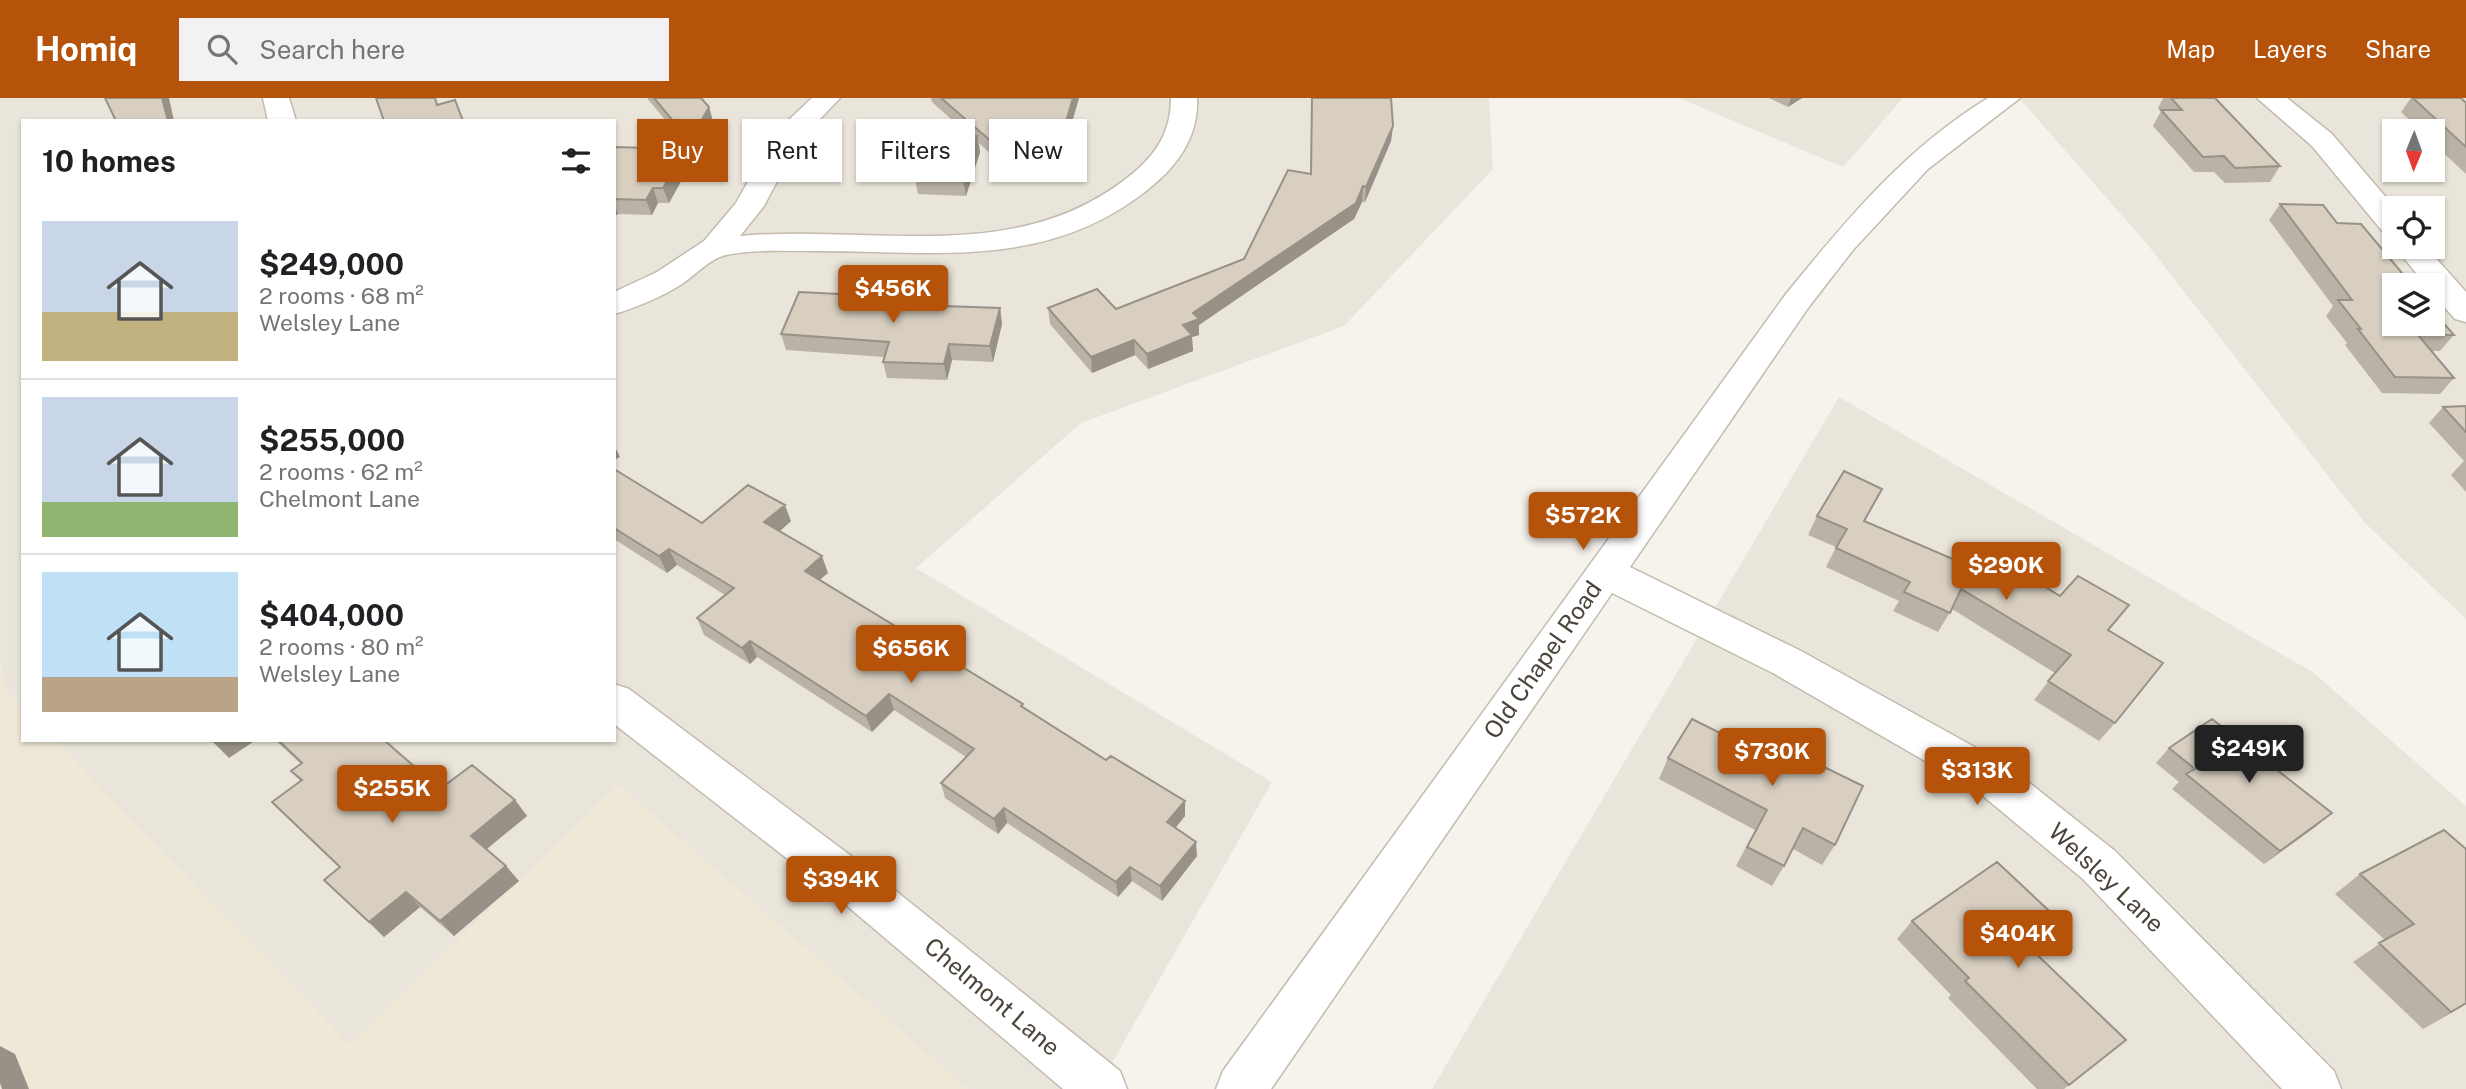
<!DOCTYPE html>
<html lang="en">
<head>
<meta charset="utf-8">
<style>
  :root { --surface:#fff; --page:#f2f2f2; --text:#202124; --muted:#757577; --line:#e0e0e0; --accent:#b45309 }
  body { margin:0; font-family:"Public Sans",sans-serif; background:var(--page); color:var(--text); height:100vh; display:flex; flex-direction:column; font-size:26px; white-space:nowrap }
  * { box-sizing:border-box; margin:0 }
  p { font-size:23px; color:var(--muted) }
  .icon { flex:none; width:38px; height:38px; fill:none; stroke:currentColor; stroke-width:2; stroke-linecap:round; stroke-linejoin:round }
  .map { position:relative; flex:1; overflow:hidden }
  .sheet { position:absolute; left:21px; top:21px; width:595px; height:623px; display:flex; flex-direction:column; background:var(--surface); border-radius:0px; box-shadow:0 2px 5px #0004 }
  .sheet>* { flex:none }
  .top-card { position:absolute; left:637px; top:21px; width:665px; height:63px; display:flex; gap:14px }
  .needle { width:46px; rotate:181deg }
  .tools { position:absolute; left:2382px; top:21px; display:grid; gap:14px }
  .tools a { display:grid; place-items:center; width:63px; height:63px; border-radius:0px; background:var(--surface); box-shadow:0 2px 5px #0004; font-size:35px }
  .price { position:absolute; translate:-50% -60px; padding:0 16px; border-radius:7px; background:var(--accent); color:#fff; font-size:23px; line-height:46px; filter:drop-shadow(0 2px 4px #0008) }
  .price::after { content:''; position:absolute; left:50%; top:42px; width:21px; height:16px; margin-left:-10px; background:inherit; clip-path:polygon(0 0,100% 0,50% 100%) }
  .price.on { background:#222; color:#fff }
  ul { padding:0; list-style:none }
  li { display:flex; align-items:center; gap:21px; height:175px; padding:0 21px }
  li+li { border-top:2px solid var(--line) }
  li span { display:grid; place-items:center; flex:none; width:196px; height:140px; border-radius:0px; color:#555 }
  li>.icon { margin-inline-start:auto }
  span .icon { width:84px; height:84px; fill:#fffc; stroke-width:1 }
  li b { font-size:30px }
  h2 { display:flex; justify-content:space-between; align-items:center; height:84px; padding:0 21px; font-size:30px }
  .chip { padding:0 24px; border-radius:0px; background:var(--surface); box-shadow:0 2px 5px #0004; font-size:24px; line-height:63px }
  .chip.on { background:var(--accent); color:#fff }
  header { display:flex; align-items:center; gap:42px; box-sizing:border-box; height:98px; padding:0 35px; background:var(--accent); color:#fff }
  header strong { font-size:33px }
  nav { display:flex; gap:38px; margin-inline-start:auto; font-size:24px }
  .search { width:490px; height:63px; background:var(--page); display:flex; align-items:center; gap:18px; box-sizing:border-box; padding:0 24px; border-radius:0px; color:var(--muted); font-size:26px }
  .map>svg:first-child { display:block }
  .residential { fill:#eae5da; fill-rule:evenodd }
  .education { fill:#efe8d6 }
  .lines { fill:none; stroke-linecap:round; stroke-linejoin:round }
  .minor-casing { stroke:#c2bbae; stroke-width:3 }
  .minor { fill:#fff; fill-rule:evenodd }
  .wall { fill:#bab2a6 }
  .shaded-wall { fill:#979187 }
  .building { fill:#d8cfc1; stroke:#979187; stroke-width:2 }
  .labels { text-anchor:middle; stroke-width:5; stroke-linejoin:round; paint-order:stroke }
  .street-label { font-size:24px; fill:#4b4439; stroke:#fff }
</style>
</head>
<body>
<header>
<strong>Homiq</strong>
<div class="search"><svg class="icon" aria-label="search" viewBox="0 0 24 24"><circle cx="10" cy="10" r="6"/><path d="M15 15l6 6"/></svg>Search here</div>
<nav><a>Map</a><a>Layers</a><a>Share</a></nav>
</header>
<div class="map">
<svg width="2466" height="991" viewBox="0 0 2466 991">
  <rect width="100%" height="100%" fill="#f6f3ec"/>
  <path class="residential" d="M0 0H1489L1493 71 1344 228 1081 325 916 470 1272 684 1097 991H967L618 687 350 948 54 642H614V23H23V610L5 592 0 560Z
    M1679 0H1903L1843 69Z
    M2019 0H2466V521L2365 425 2146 145ZM2394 33H2432V72H2394ZM2394 110H2432V149H2394ZM2394 187H2432V226H2394Z
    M1839 299 2314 575 2466 708V991H1432Z"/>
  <path class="education" d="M0 560 5 592 23 610V642H54L350 947 618 687 967 991H0Z"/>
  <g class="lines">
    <g class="minor-casing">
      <path id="minor" d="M263 0H289L296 23H268Z
        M812 0H840L797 45 764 108 740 138C870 126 1011 168 1123 83 1152 62 1171 38 1171 0H1197C1199 40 1176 70 1146 93 1045 172 935 153 816 153 786 153 755 151 726 157 711 160 695 177 682 186 663 198 636 210 614 216V194L657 174 704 143 736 105 775 35Z
        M1988 0H2020L1928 71 1853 152 1808 210 1630 469 1801 553 2007 667 2115 753 2334 973 2341 991H2282L2083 781 1977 693 1773 575 1612 495 1271 991H1216L1223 973 1786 196C1846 122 1906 50 1988 0Z
        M2257 0H2287L2332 36 2395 110 2394 137 2383 134 2312 48Z
        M2395 149H2426L2466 194V224L2455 221 2432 195V187H2426Z
        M614 586 629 591 871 773 1120 973 1127 991H1063L839 801 614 626Z"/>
    </g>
    <use href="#minor" class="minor"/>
  </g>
  <path class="wall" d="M647 0H701L709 9 713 24 695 58Z
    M931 0H1079L1061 62 994 59 979 45 980 54 966 98 918 96 915 81 970 38 932 4Z
    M1312 0H1391L1393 28 1391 43 1365 104H1362L1354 121 1199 227V237L1192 239 1193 253 1148 271 1135 257 1092 275 1050 226 1048 210 1116 211 1244 161 1311 76Z
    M1769 0H1802L1788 9Z
    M2163 0H2215L2280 68 2270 84 2225 85 2214 74H2194L2153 28 2161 13 2158 10Z
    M2411 0H2461L2466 5V76L2432 44V33H2421L2401 14Z
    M614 49 685 51 690 67 669 105H658L652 117 618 116 614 118Z
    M2280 106 2337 125 2454 237 2440 253H2432L2454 280 2440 296 2382 295 2345 247 2347 245 2326 218 2333 208 2269 122Z
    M860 205 1000 210 1002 226 993 264 952 262 947 282 887 280 883 264 884 259 786 252 781 236Z
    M2466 308V394L2451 377 2464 363 2429 325 2443 309Z
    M614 371 702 425 791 423 780 433 828 475 820 481 1106 662 1185 703V718L1175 730 1197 758 1162 803 1132 783 1118 799 1007 725 998 736 945 700 941 685 966 659 894 612 872 634 757 559 750 566 704 537 697 520 725 497 677 467 667 475 614 441Z
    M1817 418 1865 423 1961 465 1971 449 2109 532 2115 625 2099 643 2034 602 2055 575 1952 511 1938 534 1893 513 1899 503 1826 469 1836 449 1808 437Z
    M275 642H384L440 691 515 702 527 718 487 751 519 783 454 838 420 809 384 839 324 782 340 770 300 683 291 673 301 666Z
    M2169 650 2332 715 2315 729 2264 766 2172 691 2179 684 2156 665Z
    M1668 660 1835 747 1822 767 1793 751 1784 768 1772 788 1736 768 1755 732 1659 681Z
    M2466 751V906L2423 931 2353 864 2385 842 2335 796 2360 776Z
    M1912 823 2062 825 2044 844 2032 852 2126 942 2064 991H2037L1948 900 1951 897 1897 841Z"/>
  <path class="shaded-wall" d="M162 0H169L174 23H168Z
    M1073 0H1079L1061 62 1059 47Z
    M1791 0H1802L1788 9Z
    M709 9 713 24 695 58 690 43Z
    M1393 28 1391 43 1365 104 1366 89Z
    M977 38 980 54 966 98 963 82Z
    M685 51 690 67 669 105 663 90Z
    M1363 88 1362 104 1354 121 1199 227V237L1192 239 1193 253 1148 271 1147 256 1183 227 1193 215Z
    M653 90 658 105 652 117 646 102Z
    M614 107 618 116 614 118Z
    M858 197 862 213 854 205Z
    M1000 210 1002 226 993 264 990 248Z
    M1134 242 1135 257 1092 275 1091 259Z
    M949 246 952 262 947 282 944 266Z
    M614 347 620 359 614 362Z
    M785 407 791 423 771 441 764 424Z
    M669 451 677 467 667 475 659 458Z
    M822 458 828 475 811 489 805 473Z
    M750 543 757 559 750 566 742 550Z
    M889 596 894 612 872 634 866 618Z
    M215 642H256L229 660 213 644Z
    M515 702 527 718 484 753 471 738Z
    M1185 703V718L1168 739 1167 724Z
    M1004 710 1007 725 998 736 994 721Z
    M2332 715 2315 729 2264 766 2280 753Z
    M1196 744 1197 758 1162 803 1160 788Z
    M506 768 519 783 454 838 440 823Z
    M1130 769 1132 783 1118 799 1116 784Z
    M406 794 420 809 384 839 369 824Z
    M2062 825 2044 844 2011 868 2029 849Z
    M2466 905V906L2423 931Z
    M0 948 15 956 29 991H2L0 985Z"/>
  <path class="building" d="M105 0H162L168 23H116Z
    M376 0H435L437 7 455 2 463 23H384Z
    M654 0H701L709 9 690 43Z
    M941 0H1073L1059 47 992 44Z
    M1312 0H1391L1393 28 1366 89 1363 88 1356 105 1193 215 1199 221 1183 227 1192 237 1147 256 1134 242 1091 259 1048 210 1097 191 1116 211 1244 161 1288 72 1311 76Z
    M2171 0H2215L2280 68 2235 70 2224 58 2203 59 2161 12H2182Z
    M2413 0H2461L2466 5V49Z
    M931 37 977 38 963 82 915 81Z
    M614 49 685 51 663 90H653L646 102 614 101Z
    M2280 106 2323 107 2337 125 2361 126 2412 187H2394V226H2432V212L2454 237H2418L2454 280 2395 279 2358 231H2361L2338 202H2352Z
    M799 194 858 197 854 205 1000 210 990 248 949 246 944 266 883 264 889 244 781 236Z
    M2466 308V334L2443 309Z
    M614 371 702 425 748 387 785 407 764 424 822 458 805 473 1023 606 1021 608 1106 662 1111 658 1185 703 1167 724 1196 744 1160 788 1130 769 1116 784 1004 710 994 721 941 685 974 651 889 596 866 618 750 543 742 550 697 520 734 490 669 451 659 458 614 430Z
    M1844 373 1882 391 1864 423 1962 465 1971 449 2000 461 2060 498 2078 478 2129 507 2108 532 2163 565 2115 625 2048 583 2071 557 1961 491 1950 515 1904 494 1910 484 1836 450 1847 431 1817 418Z
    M1692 621 1762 656 1769 642 1863 688 1835 747 1803 730 1784 768 1747 749 1767 712 1668 660Z
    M2212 621 2332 715 2280 753 2186 676 2195 671 2169 650Z
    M278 642H384L440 691 472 667 515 702 471 738 506 768 440 823 406 794 369 824 324 782 340 769 272 704 302 682 291 673 302 665Z
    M2444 732 2466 751V905L2451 914 2379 845 2414 826 2360 776Z
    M1997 764 2062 825 2029 849 2126 942 2069 987 1965 883 1969 880 1912 823Z"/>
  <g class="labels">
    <g class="street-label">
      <text transform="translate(1543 562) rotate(-55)" y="8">Old Chapel Road</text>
      <text transform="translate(2106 780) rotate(43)" y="8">Welsley Lane</text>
      <text transform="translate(992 899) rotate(40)" y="8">Chelmont Lane</text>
    </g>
  </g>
</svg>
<div class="tools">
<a><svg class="needle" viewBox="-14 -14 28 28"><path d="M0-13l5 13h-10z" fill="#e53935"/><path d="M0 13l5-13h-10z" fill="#757577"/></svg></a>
<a><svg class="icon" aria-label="locate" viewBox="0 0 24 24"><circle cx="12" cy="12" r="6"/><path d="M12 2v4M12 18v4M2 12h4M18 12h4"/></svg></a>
<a><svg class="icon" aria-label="layers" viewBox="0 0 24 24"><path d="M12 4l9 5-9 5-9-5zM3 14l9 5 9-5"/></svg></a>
</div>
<b class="price" style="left:893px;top:227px">$456K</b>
<b class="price" style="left:1583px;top:454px">$572K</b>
<b class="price" style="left:2006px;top:504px">$290K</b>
<b class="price" style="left:911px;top:587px">$656K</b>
<b class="price on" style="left:2249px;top:687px">$249K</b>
<b class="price" style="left:1772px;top:690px">$730K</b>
<b class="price" style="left:1977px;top:709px">$313K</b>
<b class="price" style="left:392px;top:727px">$255K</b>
<b class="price" style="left:841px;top:818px">$394K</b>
<b class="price" style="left:2018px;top:872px">$404K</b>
<div class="top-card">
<a class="chip on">Buy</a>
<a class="chip">Rent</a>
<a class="chip">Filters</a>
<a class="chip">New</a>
</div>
<section class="sheet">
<h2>10 homes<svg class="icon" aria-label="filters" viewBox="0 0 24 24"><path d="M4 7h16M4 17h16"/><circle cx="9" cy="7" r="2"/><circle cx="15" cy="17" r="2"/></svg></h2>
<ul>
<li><span style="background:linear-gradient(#c9d6e8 65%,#c2b280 0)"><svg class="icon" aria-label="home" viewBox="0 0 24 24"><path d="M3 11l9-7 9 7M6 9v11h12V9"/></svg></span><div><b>$249,000</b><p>2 rooms · 68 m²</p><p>Welsley Lane</p></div></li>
<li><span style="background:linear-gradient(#c9d6e8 75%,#8fb573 0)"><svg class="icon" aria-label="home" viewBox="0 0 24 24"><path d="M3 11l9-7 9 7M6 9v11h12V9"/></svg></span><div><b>$255,000</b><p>2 rooms · 62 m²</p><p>Chelmont Lane</p></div></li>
<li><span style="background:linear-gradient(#bfe0f5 75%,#b9a48a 0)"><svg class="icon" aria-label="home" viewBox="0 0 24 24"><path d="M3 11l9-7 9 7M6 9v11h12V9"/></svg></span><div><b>$404,000</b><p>2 rooms · 80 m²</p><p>Welsley Lane</p></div></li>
</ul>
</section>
</div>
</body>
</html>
